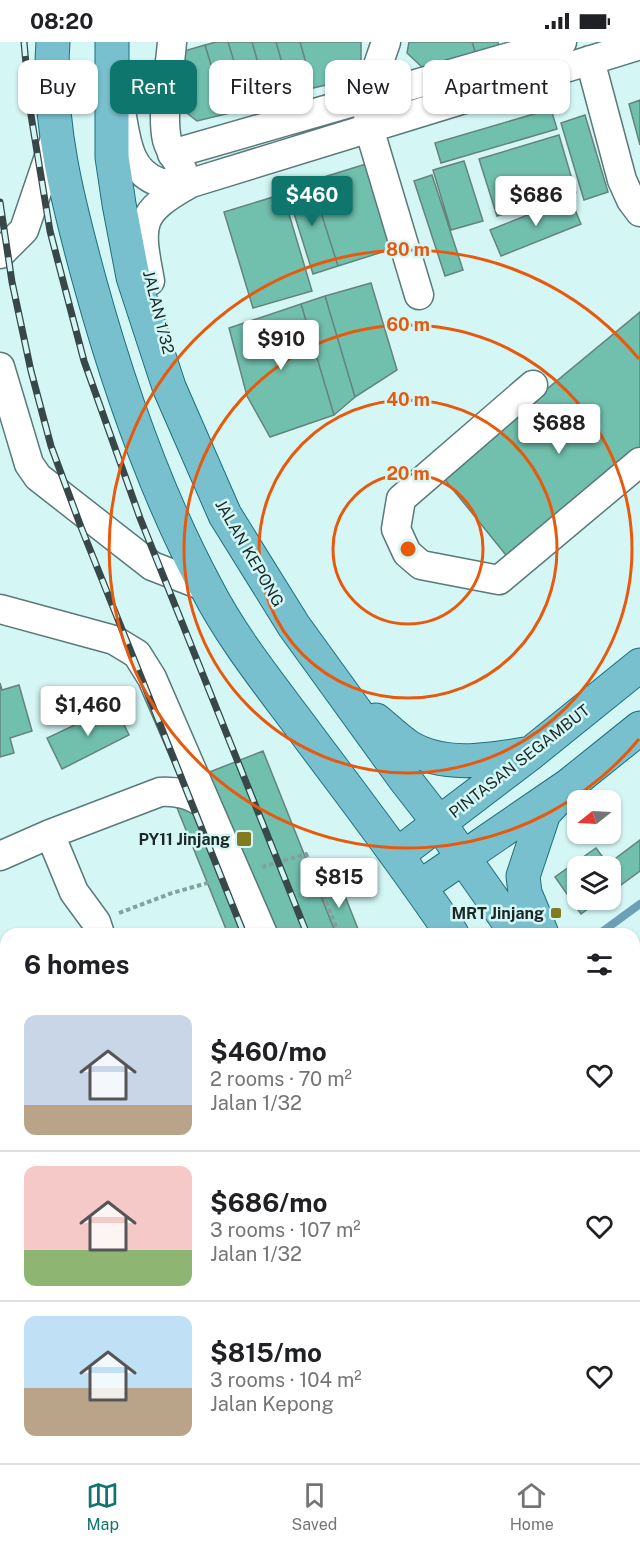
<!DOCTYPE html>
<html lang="en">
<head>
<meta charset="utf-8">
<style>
  :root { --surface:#fff; --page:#f6f6f6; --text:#202124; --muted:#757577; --line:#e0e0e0; --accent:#0f766e }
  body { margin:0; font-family:"Public Sans",sans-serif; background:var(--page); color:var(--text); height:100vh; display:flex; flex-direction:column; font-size:22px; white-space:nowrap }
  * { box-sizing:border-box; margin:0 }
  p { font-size:20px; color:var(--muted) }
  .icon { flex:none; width:33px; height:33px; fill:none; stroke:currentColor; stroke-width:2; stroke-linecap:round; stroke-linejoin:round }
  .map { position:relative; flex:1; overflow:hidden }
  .drawer { position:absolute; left:0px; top:886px; width:640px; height:536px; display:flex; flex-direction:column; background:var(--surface); border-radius:18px 18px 0 0; box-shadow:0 2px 4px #0004 }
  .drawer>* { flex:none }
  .guide { position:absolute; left:18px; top:18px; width:604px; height:54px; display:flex; gap:12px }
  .needle { width:39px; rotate:252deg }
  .buttons { position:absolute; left:567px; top:748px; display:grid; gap:12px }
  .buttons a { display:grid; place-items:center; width:54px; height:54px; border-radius:12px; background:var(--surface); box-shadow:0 2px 4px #0004; font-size:30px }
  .price { position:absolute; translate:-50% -51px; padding:0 14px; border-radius:6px; background:#fff; color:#222; font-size:20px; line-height:39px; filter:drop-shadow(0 2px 3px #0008) }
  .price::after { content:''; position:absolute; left:50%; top:36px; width:18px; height:14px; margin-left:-9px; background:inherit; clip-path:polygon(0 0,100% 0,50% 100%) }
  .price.selected { background:var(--accent); color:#fff }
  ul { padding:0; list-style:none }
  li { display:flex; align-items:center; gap:18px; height:150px; padding:0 24px }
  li+li { border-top:2px solid var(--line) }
  li span { display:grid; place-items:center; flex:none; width:168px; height:120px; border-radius:12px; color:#555 }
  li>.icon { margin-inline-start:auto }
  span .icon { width:72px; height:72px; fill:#fffc; stroke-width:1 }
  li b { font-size:26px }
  h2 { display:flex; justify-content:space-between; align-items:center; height:72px; padding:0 24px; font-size:26px }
  .pill { padding:0 21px; border-radius:12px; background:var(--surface); box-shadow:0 2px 4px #0004; font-size:21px; line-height:54px }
  .pill.selected { background:var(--accent); color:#fff }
  .status { display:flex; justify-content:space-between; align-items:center; height:42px; padding:0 30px; background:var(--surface); direction:ltr }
  .status svg { height:16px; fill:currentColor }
  .menu { display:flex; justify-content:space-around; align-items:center; height:84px; border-top:2px solid var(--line); background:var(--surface); font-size:16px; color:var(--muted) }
  .menu a { display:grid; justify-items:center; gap:3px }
  .menu .selected { color:var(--accent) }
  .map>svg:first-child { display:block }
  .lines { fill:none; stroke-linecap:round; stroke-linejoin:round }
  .stream { stroke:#6d9fb7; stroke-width:8 }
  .building { fill:#71c0ad; stroke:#65837b; stroke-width:1.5 }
  .minor-casing { stroke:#5a7979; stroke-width:31 }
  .major-casing { stroke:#1d6f7d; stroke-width:35 }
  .path { stroke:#86a0a0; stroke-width:4; stroke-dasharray:4.5 3; stroke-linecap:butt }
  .minor { stroke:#fff; stroke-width:28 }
  .major { stroke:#78c0cd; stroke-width:33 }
  .rail-casing { stroke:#384848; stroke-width:7 }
  .rail { stroke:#d4f7f6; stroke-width:4.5; stroke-dasharray:14; stroke-linecap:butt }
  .ring { fill:none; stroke:#e8590c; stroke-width:3 }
  .poi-dot { fill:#827b21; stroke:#d4f7f6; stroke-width:2 }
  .labels { text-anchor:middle; stroke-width:5; stroke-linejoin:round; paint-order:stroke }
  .street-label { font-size:16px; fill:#1a2727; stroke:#d4f7f6 }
  .poi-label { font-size:16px; font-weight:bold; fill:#1a2727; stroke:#d4f7f6; text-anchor:end }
  .centre { fill:#e8590c; stroke:#d4f7f6; stroke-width:3 }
  .ring-label { font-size:18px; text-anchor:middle; font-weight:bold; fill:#e8590c; stroke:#d4f7f6; stroke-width:5; stroke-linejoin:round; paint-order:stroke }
</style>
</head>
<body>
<div class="status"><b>08:20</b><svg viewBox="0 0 49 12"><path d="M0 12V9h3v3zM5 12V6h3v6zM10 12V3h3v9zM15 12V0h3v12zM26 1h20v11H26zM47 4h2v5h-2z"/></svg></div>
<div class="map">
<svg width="640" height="1421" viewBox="0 0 640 1421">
  <rect width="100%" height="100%" fill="#d4f7f6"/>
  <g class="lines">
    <path class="stream" d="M599 892 640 862"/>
  </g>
  <path class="building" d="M216 0H228L248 65 226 72 205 3Z
    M228 0H252L269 59 248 65Z
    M252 0H276L291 52 269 59Z
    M276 0H300L313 46 291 52Z
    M300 0H361V20L347 38 313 46Z
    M409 0H472L476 12 424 27 407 11Z
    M472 0H498L499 4 476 12Z
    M205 3 226 72 197 79 179 65 184 9Z
    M640 58V103L629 62Z
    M551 67 557 87 441 121 435 101Z
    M585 73 608 150 584 158 561 81Z
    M559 93 576 151 497 174 479 117Z
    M464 119 483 179 451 188 433 128Z
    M366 122 392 207 338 224 311 139Z
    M432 133 463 228 445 234 414 139Z
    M311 139 338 224 313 232 286 146Z
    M283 152 312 249 253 266 224 170Z
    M570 156 581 182 501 214 490 188Z
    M371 241 397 328 355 355 325 254Z
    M325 254 355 355 334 373 301 262Z
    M301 262 334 373 270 395 247 354 229 286Z
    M640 270V436L523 534 442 434Z
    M0 641 2 648 19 643 32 689 10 696 14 711 0 715Z
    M115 664 129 693 62 727 47 696Z
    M263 709 336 892H228L169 746Z
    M640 798V829L610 851V825H578V858H600L581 872 555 835 596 806 608 822Z
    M339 839 360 892H336L318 847Z
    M6 1397V1416H71L74 1421H0V1400Z
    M97 1416H266L268 1421H98Z"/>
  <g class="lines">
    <g class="minor-casing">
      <path id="minor" d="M172 0C170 28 161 71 167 98 170 109 176 117 182 127
        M386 0 367 55 369 86 419 253
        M590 18 622 138 631 158 640 170
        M121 69C126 96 128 130 159 140 168 143 181 141 191 141
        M172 112 562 0
        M0 212 24 188 57 91
        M150 239C139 181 137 171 191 141L640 3
        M0 325 29 422 38 435 152 524 206 545
        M533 343 401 457 396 487 407 511 421 523 499 538 640 420
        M0 567 114 598 137 612 152 636 263 892
        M50 792 74 850 96 880 100 892
        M0 814 50 792 160 750C177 749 190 752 205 762
        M634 987 640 995
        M0 1012 6 1035
        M410 1416 412 1421"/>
    </g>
    <g class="major-casing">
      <path id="major" d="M53 0C47 80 68 160 89 237 118 343 154 448 206 545 231 594 266 638 299 682 351 752 404 820 452 892
        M112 0V115L119 162 133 235 169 345 225 473 294 584 404 736 439 781 517 892
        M376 678C387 687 397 697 409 705 444 726 488 718 525 712
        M397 813 531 711 640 623
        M420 845 569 743 640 686
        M542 892 525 851 523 834 544 771 558 756
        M634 1050 640 1057
        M634 1086 640 1097
        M634 1168 640 1176"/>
    </g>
    <path class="path" d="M262 825 306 812 339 892
      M119 871 172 851 211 840"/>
    <use href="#minor" class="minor"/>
    <use href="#major" class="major"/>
    <g class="rail-casing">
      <path id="rail" d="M24 0 30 67 50 189 84 319 140 476 307 892
        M0 160 12 240 31 329 51 404 81 485 244 892
        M462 1416 464 1421
        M518 1416 520 1421"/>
    </g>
    <use href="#rail" class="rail"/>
  </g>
  <g class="ring">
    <circle cx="408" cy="507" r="75"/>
    <circle cx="408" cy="507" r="149"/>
    <circle cx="408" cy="507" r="224"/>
    <path d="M639 697A299 299 0 1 1 639 317"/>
  </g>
  <g class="poi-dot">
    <rect x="236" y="789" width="16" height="16" rx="3"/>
    <rect x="550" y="865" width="12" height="12" rx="3"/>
  </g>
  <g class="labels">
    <g class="street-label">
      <text transform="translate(159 270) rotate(76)" y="6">JALAN 1/32</text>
      <text transform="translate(250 511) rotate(60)" y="6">JALAN KEPONG</text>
      <text transform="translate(519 719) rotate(-38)" y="6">PINTASAN SEGAMBUT</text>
    </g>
    <g class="poi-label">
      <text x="230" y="803">PY11 Jinjang</text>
      <text x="544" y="877">MRT Jinjang</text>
    </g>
  </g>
  <circle cx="408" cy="507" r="9" class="centre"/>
  <g class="ring-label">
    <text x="408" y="214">80 m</text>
    <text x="408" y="289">60 m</text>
    <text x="408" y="364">40 m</text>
    <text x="408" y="438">20 m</text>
  </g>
</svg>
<div class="buttons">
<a><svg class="needle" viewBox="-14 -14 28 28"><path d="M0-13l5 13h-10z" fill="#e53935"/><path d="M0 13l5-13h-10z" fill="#757577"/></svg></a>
<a><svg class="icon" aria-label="layers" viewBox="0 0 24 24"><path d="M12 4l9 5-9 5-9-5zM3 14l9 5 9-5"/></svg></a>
</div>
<b class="price selected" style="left:312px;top:185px">$460</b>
<b class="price" style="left:536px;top:185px">$686</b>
<b class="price" style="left:281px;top:329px">$910</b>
<b class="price" style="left:559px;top:413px">$688</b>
<b class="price" style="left:88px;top:695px">$1,460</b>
<b class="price" style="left:339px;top:867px">$815</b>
<div class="guide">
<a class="pill">Buy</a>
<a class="pill selected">Rent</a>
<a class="pill">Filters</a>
<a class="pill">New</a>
<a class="pill">Apartment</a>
</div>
<section class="drawer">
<h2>6 homes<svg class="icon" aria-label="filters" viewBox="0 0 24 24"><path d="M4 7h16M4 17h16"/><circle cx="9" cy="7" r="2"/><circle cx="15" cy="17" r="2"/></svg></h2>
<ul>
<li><span style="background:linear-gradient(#c9d6e8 75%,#b9a48a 0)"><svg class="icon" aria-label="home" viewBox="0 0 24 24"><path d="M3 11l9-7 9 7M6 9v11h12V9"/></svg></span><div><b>$460/mo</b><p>2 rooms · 70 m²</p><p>Jalan 1/32</p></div><svg class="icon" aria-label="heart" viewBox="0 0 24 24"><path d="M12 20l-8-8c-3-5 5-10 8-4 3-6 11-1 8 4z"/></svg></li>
<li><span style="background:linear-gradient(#f6c9c9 70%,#8fb573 0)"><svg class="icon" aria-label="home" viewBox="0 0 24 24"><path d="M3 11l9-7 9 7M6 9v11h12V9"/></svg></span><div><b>$686/mo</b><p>3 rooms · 107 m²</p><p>Jalan 1/32</p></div><svg class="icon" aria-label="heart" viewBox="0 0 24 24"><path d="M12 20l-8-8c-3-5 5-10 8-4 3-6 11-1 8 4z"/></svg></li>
<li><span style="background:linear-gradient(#bfe0f5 60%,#b9a48a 0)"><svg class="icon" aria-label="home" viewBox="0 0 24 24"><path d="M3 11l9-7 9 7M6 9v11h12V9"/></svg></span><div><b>$815/mo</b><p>3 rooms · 104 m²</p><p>Jalan Kepong</p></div><svg class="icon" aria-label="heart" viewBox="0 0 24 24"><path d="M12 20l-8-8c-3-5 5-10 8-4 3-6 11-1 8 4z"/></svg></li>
</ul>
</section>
</div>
<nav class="menu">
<a class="selected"><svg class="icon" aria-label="map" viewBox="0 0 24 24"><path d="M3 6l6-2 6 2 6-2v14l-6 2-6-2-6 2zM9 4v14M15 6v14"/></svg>Map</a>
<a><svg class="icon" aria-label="saved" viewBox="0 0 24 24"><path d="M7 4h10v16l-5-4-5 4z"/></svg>Saved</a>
<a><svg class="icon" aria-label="home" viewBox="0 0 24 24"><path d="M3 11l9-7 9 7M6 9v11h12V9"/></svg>Home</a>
</nav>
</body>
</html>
